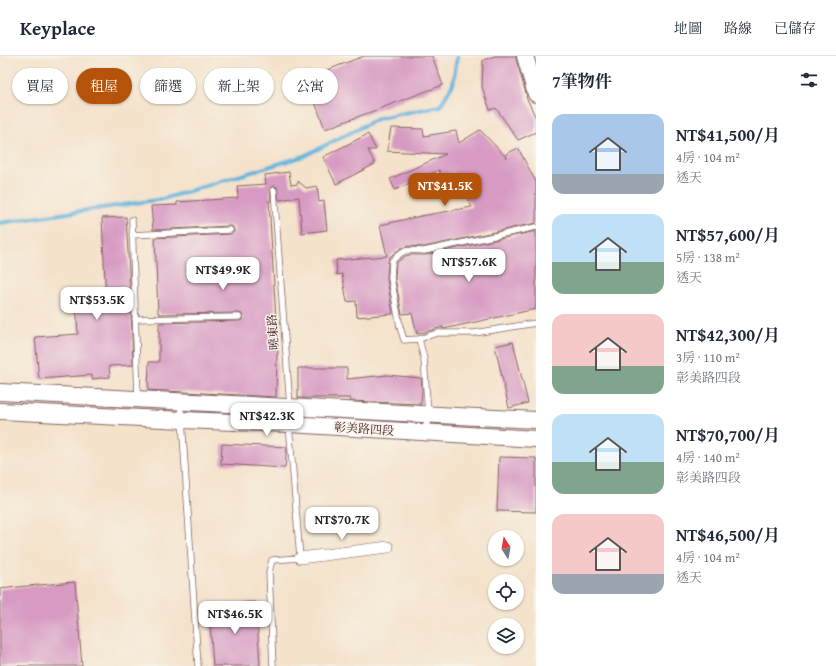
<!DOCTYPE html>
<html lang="zh-TW">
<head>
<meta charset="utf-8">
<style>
  :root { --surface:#fff; --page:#f6f6f7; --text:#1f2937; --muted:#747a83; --line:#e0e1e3; --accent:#b45309 }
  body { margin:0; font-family:"Gentium Book Plus","Noto Serif TC",serif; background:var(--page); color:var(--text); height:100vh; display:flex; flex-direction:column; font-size:15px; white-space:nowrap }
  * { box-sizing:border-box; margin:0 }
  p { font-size:13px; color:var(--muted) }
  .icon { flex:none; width:22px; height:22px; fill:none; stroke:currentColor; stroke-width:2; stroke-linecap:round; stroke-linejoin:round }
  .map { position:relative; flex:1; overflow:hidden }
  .panel { display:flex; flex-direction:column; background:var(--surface); width:300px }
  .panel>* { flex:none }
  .hud { position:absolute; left:12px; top:12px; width:380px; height:36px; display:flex; gap:8px }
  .needle { width:26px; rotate:349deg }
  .tools { position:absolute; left:488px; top:474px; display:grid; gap:8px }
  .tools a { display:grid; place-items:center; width:36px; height:36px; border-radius:50%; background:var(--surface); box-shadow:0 1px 3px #0004; font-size:20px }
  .price { position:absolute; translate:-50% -34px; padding:0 9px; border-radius:8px; background:#fff; color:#222; font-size:13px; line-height:26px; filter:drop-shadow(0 1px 2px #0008) }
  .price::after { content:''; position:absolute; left:50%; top:24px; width:12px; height:9px; margin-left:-6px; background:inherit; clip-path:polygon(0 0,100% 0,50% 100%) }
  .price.current { background:var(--accent); color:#fff }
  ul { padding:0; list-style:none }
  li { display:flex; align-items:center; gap:12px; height:100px; padding:0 16px }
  li span { display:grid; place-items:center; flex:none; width:112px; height:80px; border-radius:12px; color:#555 }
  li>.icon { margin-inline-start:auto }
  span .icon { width:48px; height:48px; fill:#fffc; stroke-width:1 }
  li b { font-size:17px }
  h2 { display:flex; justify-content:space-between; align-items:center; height:48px; padding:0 16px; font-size:17px }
  .chip { padding:0 14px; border-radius:18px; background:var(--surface); box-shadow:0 1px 3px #0004; font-size:14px; line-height:36px }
  .chip.current { background:var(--accent); color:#fff }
  header { display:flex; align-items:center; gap:24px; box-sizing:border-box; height:56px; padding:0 20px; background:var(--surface); border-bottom:1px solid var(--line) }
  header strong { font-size:19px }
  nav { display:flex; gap:22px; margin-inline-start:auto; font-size:14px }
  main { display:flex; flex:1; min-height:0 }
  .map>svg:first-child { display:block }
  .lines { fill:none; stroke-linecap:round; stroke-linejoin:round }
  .stream { stroke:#60b4dc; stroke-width:4 }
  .building { fill:#d79ac2 }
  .lane-casing { stroke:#866363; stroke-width:7 }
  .street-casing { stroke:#866363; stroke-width:12 }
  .secondary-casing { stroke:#866363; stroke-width:18 }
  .lane { stroke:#fff; stroke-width:5.5 }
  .street { stroke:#fff; stroke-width:11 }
  .secondary { stroke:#fff; stroke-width:16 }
  .labels { text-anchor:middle; stroke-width:3; stroke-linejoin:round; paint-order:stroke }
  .street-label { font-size:12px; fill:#4a1f2b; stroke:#f7f3e8 }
</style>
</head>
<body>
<header>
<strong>Keyplace</strong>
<nav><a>地圖</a><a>路線</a><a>已儲存</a></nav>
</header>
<main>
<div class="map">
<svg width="536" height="610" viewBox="0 0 536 610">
  <rect width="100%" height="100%" fill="#f7f3e8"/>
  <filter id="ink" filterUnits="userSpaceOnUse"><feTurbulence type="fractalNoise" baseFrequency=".025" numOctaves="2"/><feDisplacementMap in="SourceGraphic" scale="8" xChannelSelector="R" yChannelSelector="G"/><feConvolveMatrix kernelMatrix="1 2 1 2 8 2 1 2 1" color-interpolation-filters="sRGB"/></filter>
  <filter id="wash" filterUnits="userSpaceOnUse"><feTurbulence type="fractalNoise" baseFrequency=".012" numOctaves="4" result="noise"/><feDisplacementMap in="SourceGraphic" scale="16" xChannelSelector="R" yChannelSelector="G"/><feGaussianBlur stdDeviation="0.9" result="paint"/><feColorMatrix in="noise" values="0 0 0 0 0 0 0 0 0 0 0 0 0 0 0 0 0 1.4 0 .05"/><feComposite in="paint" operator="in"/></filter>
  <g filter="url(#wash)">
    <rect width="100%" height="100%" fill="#f4e2cb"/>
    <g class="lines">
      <path class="stream" d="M0 167 163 143 304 100 379 62 440 50 453 28 457 0"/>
    </g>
    <g id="blocks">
      <path class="building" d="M364 0H432L443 29 325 73 306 22Z
        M495 0H515L527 41H526L536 62V76L518 84 496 52 490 54 482 31 483 4Z
        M391 72 423 73 424 80 456 75 459 87 480 74 507 102 506 98 518 92 536 126V167L424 191 409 190 401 192 393 198 389 202 388 205 387 223 393 258 357 261 356 245 347 246 342 218 337 219 336 204 387 200 380 169 421 160 472 151 453 116 442 122 439 114 395 134 390 123 446 98 387 95Z
        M368 78 376 94H368L375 108 336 128 323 101Z
        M289 116 291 129 298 128V125L306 132 317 130 319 146 324 145 327 174 302 177 299 141 279 144 277 131 274 130 270 132 271 145H269L278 298H277L276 341 148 334 149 306H159V267L239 265 242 264 243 261 242 258 239 257 159 258V257H158L155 182 230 178 234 176V173L232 170H230L153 174 151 150 177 149V146L238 142 237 130 266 128 265 119Z
        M126 161 131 251 133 309 109 310 110 321 92 323V319L39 323 35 281 78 278 76 247 106 245 102 162Z
        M536 175V253L443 273V271L417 278 412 257 402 258 395 222 396 207 405 200 410 199H425Z
        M513 286 528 347 509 352 495 290Z
        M298 312H347V323L387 319 421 322 422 334 421 348 350 345V342H298Z
        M222 388 287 391 285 412 221 408Z
        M499 401 536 402V456L497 455Z
        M75 526 82 610H0V533L27 530Z
        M256 546 260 610H213L209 550Z"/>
    </g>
  </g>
  <g filter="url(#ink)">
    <use href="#blocks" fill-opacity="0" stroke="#866363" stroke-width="1"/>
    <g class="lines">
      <g class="lane-casing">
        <path id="lane" d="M132 164 138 341
          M536 171 424 195C406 194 405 192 392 205L391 222 400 271 404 284 419 283 437 277H474L536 267
          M132 179 230 174
          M135 263 239 261
          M419 283 424 303 428 358 426 374
          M180 347 182 364 198 610
          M273 610 269 516 272 504 300 502 289 368 290 351 274 134"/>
      </g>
      <g class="street-casing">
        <path id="street" d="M300 502 388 491"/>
      </g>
      <g class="secondary-casing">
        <path id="secondary" d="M525 0 536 38
          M0 336 536 364
          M0 355 182 364 289 368 536 383"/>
      </g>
      <use href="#lane" class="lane"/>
      <use href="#street" class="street"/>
      <use href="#secondary" class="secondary"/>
    </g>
  </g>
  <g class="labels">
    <g class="street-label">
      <text transform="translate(273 276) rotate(-94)" y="4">曉東路</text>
      <text transform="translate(364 373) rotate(4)" y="4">彰美路四段</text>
    </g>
  </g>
</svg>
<div class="tools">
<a><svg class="needle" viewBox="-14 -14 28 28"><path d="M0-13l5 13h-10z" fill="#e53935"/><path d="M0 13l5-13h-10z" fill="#747a83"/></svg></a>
<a><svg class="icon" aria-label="locate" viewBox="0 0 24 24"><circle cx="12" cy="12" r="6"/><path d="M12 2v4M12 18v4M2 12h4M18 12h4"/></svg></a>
<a><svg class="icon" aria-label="layers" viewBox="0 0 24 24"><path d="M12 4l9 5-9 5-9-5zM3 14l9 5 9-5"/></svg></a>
</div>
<b class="price current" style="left:445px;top:151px">NT$41.5K</b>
<b class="price" style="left:469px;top:227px">NT$57.6K</b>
<b class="price" style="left:223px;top:235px">NT$49.9K</b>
<b class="price" style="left:97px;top:265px">NT$53.5K</b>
<b class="price" style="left:267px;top:381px">NT$42.3K</b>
<b class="price" style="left:342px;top:485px">NT$70.7K</b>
<b class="price" style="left:235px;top:579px">NT$46.5K</b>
<div class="hud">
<a class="chip">買屋</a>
<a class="chip current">租屋</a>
<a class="chip">篩選</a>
<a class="chip">新上架</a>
<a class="chip">公寓</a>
</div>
</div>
<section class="panel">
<h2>7筆物件<svg class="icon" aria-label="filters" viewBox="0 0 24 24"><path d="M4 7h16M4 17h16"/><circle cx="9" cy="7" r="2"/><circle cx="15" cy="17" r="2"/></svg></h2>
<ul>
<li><span style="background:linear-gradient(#a9c7e8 75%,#9aa5b1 0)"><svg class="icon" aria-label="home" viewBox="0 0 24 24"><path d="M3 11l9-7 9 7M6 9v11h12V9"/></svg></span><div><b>NT$41,500/月</b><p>4房 · 104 m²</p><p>透天</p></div></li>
<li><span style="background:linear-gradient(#bfe0f5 60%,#7fa58c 0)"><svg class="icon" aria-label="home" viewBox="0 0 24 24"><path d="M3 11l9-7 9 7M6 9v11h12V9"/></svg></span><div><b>NT$57,600/月</b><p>5房 · 138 m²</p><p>透天</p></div></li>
<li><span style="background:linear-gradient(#f6c9c9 65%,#7fa58c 0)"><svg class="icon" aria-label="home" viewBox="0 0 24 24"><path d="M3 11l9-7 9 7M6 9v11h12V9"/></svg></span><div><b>NT$42,300/月</b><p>3房 · 110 m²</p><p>彰美路四段</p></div></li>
<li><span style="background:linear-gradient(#bfe0f5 60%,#7fa58c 0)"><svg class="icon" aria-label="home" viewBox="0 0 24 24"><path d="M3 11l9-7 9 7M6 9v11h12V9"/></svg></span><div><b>NT$70,700/月</b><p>4房 · 140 m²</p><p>彰美路四段</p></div></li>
<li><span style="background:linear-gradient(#f6c9c9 75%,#9aa5b1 0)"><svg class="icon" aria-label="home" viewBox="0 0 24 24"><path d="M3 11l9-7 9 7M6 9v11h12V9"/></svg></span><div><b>NT$46,500/月</b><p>4房 · 104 m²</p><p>透天</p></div></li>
</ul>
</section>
</main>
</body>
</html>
